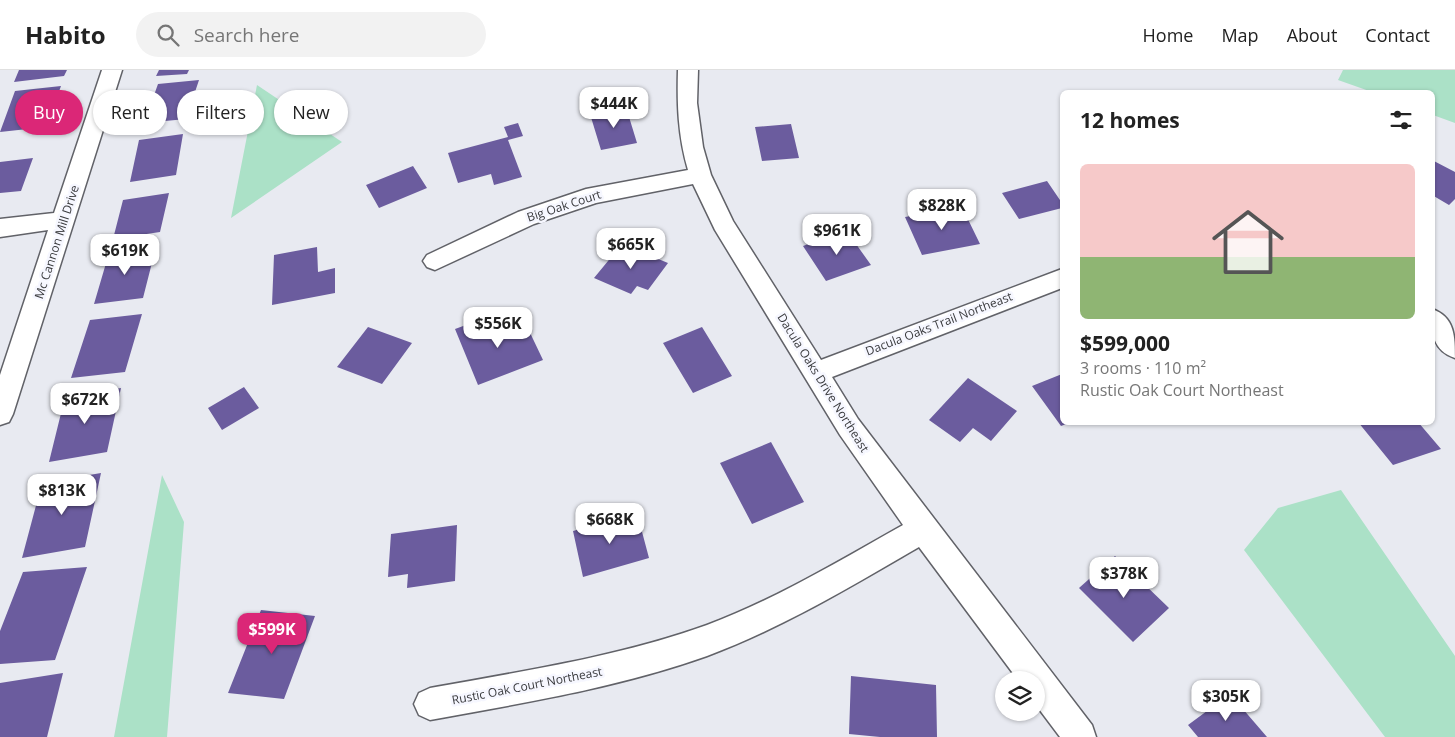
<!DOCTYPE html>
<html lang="en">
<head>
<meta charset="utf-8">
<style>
  :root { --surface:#fff; --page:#f2f2f2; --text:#222; --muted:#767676; --line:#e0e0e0; --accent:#db2777 }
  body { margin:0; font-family:"Open Sans",sans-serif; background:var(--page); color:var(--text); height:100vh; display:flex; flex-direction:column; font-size:19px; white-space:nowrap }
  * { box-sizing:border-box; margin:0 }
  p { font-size:16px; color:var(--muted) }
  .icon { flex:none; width:28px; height:28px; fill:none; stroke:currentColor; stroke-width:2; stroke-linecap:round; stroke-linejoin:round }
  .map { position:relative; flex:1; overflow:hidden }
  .drawer { position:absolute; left:1060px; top:20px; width:375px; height:335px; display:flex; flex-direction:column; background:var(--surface); border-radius:8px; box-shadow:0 1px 4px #0004 }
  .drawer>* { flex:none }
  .hud { position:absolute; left:15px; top:20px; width:475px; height:45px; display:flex; gap:10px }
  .fabs { position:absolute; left:995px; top:601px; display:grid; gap:10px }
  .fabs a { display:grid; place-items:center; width:50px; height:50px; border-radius:50%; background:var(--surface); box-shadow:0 1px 4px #0004; font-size:25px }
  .price { position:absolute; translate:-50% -42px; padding:0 11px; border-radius:10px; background:#fff; color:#222; font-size:16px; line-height:32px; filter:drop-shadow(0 1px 2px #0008) }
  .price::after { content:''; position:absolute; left:50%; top:30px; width:15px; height:11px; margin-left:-8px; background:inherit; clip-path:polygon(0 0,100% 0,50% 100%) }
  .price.current { background:var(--accent); color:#fff }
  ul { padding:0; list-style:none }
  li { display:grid; align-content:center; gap:10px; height:265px; padding:0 20px }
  li span { display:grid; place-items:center; height:155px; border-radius:8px; color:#555 }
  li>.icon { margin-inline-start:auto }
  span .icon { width:90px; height:90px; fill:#fffc; stroke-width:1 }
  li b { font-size:21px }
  h2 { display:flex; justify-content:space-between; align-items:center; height:60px; padding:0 20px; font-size:21px }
  .chip { padding:0 18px; border-radius:22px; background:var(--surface); box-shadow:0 1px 4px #0004; font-size:18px; line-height:45px }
  .chip.current { background:var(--accent); color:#fff }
  header { display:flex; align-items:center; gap:30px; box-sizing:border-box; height:70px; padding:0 25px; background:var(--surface); border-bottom:1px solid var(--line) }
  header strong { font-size:24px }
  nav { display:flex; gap:28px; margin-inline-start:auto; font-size:18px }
  .search { width:350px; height:45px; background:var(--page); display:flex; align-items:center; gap:12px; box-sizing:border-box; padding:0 18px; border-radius:28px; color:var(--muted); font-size:19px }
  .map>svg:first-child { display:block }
  .green { fill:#abe1c7 }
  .building { fill:#6b5c9e }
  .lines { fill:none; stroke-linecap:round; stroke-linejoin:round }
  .minor-casing { stroke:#616268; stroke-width:3 }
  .minor { fill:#fff; fill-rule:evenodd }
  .labels { text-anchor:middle; stroke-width:5; stroke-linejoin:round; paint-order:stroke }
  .street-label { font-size:12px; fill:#3a3b3e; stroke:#f6f7ff }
</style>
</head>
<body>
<header>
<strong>Habito</strong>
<div class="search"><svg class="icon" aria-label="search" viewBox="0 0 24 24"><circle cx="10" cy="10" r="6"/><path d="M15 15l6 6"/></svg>Search here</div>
<nav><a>Home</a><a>Map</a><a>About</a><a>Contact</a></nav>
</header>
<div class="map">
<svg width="1455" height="667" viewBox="0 0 1455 667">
  <rect width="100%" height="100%" fill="#e8eaf1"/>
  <path class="green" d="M1343 0H1455V53L1433 45 1432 22H1372L1338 10Z
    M257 15 342 72 231 148Z
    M162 405 184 452 167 667H114Z
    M1341 420 1455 586V667H1385L1244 480 1278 438Z"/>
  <path class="building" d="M19 0H67L64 6 14 12Z
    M159 0H189L187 4 156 6Z
    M199 10 186 49 144 53 158 14Z
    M61 16 46 57 0 62 15 21Z
    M626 37 637 73 601 80 590 44Z
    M518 53 523 66 508 70 522 107 494 115 491 104 458 113 448 83 508 67 504 57Z
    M791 54 799 88 762 91 755 57Z
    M183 64 176 105 130 112 139 70Z
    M33 88 21 121 0 123V92Z
    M1432 90 1455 102V129L1449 135 1432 125Z
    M413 96 427 118 379 138 366 115Z
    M1047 111 1062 133V138L1019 149 1002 123Z
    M169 123 160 162 113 169 123 130Z
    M962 137 980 174 922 185 905 147Z
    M846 160 871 195 826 211 803 176Z
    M622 174 668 193 648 220 637 216 631 224 594 208Z
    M156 177 143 228 94 234 109 183Z
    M317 177 318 202 335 198V223L272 235 274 185Z
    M142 244 125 302 71 308 90 250Z
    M485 248 490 261 523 248 543 290 478 315 455 259Z
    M368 257 412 273 382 314 337 297Z
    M702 257 732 306 693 323 663 273Z
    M1062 304V352L1069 353 1061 356 1032 316Z
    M968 308 1017 341 991 371 973 358 960 372 929 350Z
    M244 317 259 338 222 360 208 338Z
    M121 318 107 382 49 392 65 327Z
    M1358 352H1418L1441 379 1393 395Z
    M771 372 804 432 752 454 720 393Z
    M101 403 85 477 22 488 42 413Z
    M637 443 649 488 583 507 573 461Z
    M457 455 455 511 407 518 408 504 388 507 391 464Z
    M1115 486 1169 538 1133 572 1079 518Z
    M87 497 55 590 0 594V561L23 502Z
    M261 540 315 546 284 629 228 623Z
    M63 603 47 667H0V613Z
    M851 606 936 615 937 667H880L849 664Z
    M1230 624 1267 667H1198L1188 655Z"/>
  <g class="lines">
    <g class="minor-casing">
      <path id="minor" d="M102 0H122L13 344 9 352 0 355V305L48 160 0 167V149L54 143Z
        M678 0H698L697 33 703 77 711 105 733 151 821 290 1062 199V218L832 307 858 349 1092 655 1096 667H1060L1036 635V610H1018L919 477C850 517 782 558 707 586 617 618 523 633 430 650L419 645 414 634 419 623 430 618C523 601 618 587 707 555 776 529 839 491 903 455L840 365 715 160 693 114 596 133 534 154 435 200 427 197 423 191 427 185 518 142 586 119 688 100C678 66 677 34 678 0Z
        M1432 239C1455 247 1455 267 1455 288 1431 280 1432 261 1432 239Z"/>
    </g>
    <use href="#minor" class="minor"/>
  </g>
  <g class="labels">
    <g class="street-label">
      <text transform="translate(564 136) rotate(-18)" y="4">Big Oak Court</text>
      <text transform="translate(57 172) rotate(-72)" y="4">Mc Cannon Mill Drive</text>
      <text transform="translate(939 254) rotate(-21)" y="4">Dacula Oaks Trail Northeast</text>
      <text transform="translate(823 313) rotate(58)" y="4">Dacula Oaks Drive Northeast</text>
      <text transform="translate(527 616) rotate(-11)" y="4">Rustic Oak Court Northeast</text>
    </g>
  </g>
</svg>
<div class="fabs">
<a><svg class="icon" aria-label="layers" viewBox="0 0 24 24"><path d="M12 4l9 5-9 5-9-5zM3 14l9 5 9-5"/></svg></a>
</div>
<b class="price" style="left:614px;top:59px">$444K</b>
<b class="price" style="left:942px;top:161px">$828K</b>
<b class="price" style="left:837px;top:186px">$961K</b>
<b class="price" style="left:631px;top:200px">$665K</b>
<b class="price" style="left:125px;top:206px">$619K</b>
<b class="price" style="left:498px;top:279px">$556K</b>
<b class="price" style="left:85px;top:355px">$672K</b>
<b class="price" style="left:62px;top:446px">$813K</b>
<b class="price" style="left:610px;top:475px">$668K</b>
<b class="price" style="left:1124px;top:529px">$378K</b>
<b class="price current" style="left:272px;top:585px">$599K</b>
<b class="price" style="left:1226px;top:652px">$305K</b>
<div class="hud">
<a class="chip current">Buy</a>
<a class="chip">Rent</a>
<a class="chip">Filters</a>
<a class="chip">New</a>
</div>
<section class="drawer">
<h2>12 homes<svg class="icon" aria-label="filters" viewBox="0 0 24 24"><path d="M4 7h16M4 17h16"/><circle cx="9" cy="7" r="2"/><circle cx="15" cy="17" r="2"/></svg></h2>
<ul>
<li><span style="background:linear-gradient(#f6c9c9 60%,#8fb573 0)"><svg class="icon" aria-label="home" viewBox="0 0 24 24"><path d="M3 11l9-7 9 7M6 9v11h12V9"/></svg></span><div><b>$599,000</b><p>3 rooms · 110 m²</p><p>Rustic Oak Court Northeast</p></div></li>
</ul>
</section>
</div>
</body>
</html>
